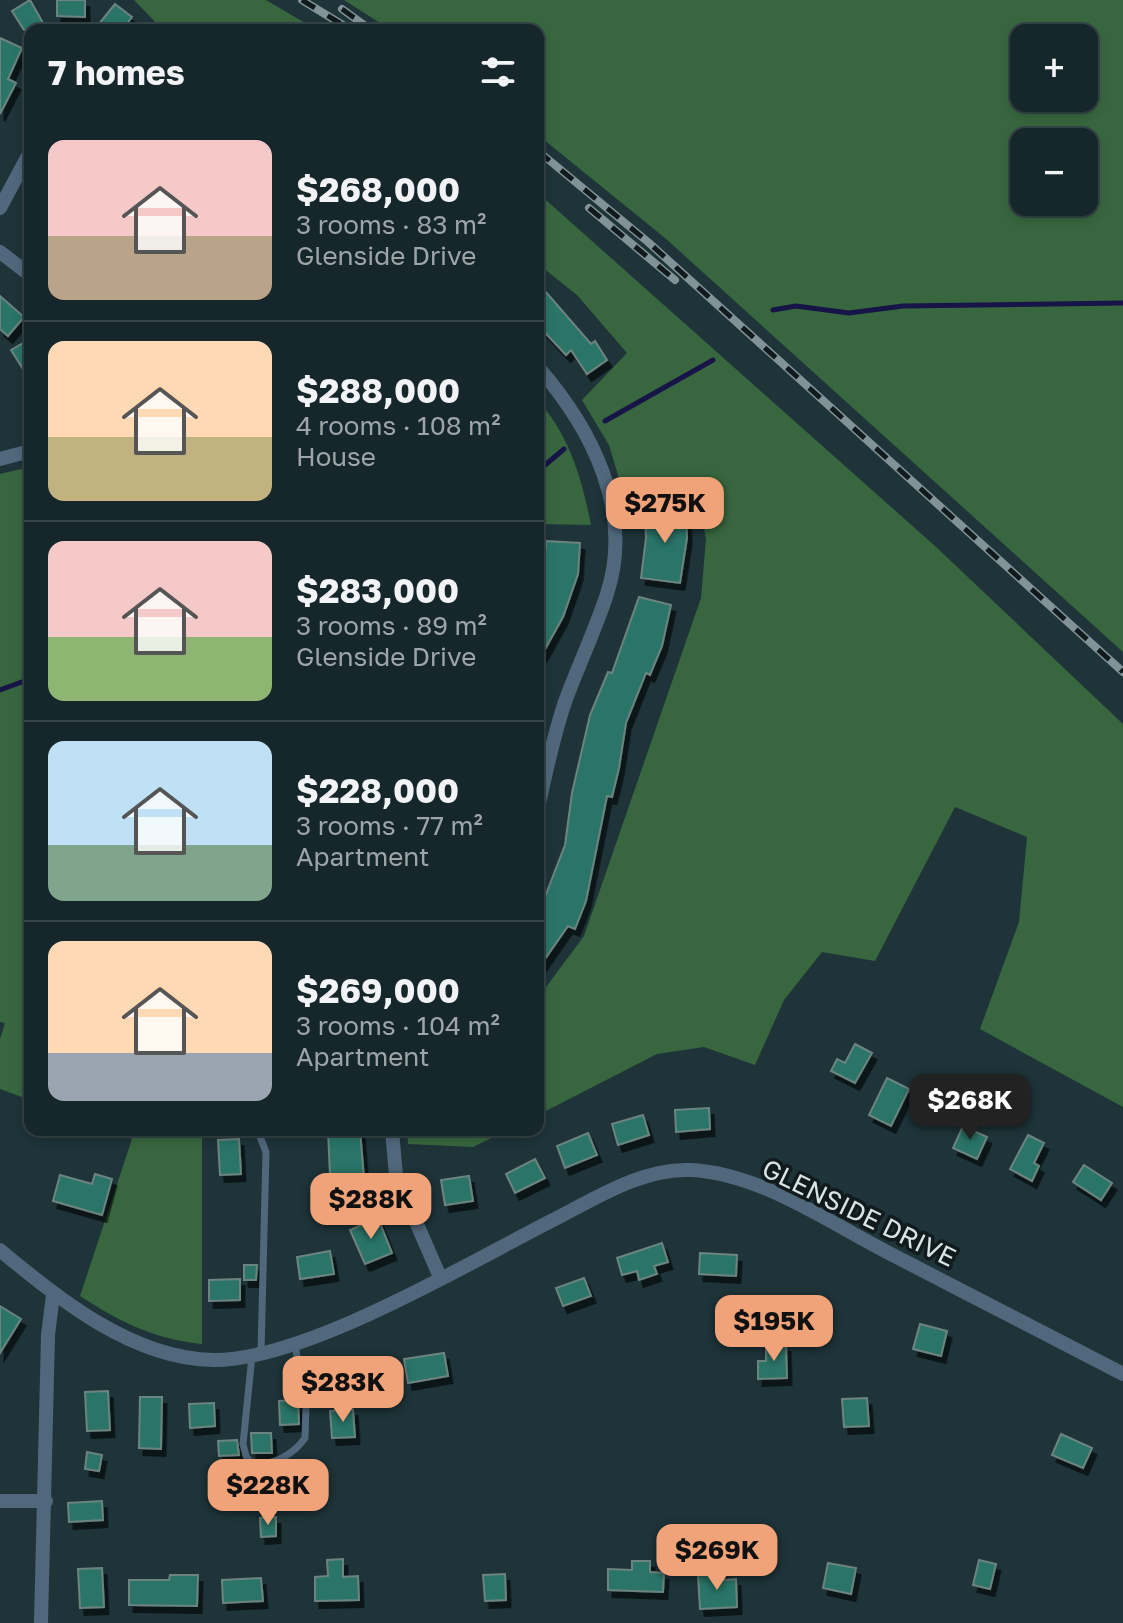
<!DOCTYPE html>
<html lang="en">
<head>
<meta charset="utf-8">
<style>
  :root { --surface:#16272b; --page:#1f2f33; --text:#f1f3f6; --muted:#9ea5a9; --line:#354447; --accent:#f0a279 }
  body { margin:0; font-family:"Golos Text",sans-serif; background:var(--page); color:var(--text); height:100vh; display:flex; flex-direction:column; font-size:30px; white-space:nowrap }
  * { box-sizing:border-box; margin:0 }
  p { font-size:26px; color:var(--muted) }
  .icon { flex:none; width:44px; height:44px; fill:none; stroke:currentColor; stroke-width:2; stroke-linecap:round; stroke-linejoin:round }
  .map { position:relative; flex:1; overflow:hidden }
  .drawer { position:absolute; left:24px; top:24px; width:520px; height:1112px; display:flex; flex-direction:column; background:var(--surface); border-radius:16px; box-shadow:0 4px 12px #0003,0 0 0 2px var(--line) }
  .drawer>* { flex:none }
  .fabs { position:absolute; left:1010px; top:24px; display:grid; gap:16px }
  .fabs a { display:grid; place-items:center; width:88px; height:88px; border-radius:16px; background:var(--surface); box-shadow:0 4px 12px #0003,0 0 0 2px var(--line); font-size:40px }
  .price { position:absolute; translate:-50% -68px; padding:0 18px; border-radius:16px; background:var(--accent); color:#111; font-size:26px; line-height:52px; filter:drop-shadow(0 2px 4px #0008) }
  .price::after { content:''; position:absolute; left:50%; top:48px; width:24px; height:18px; margin-left:-12px; background:inherit; clip-path:polygon(0 0,100% 0,50% 100%) }
  .price.on { background:#222; color:#fff }
  ul { padding:0; list-style:none }
  li { display:flex; align-items:center; gap:24px; height:200px; padding:0 24px }
  li+li { border-top:2px solid var(--line) }
  li span { display:grid; place-items:center; flex:none; width:224px; height:160px; border-radius:16px; color:#555 }
  li>.icon { margin-inline-start:auto }
  span .icon { width:96px; height:96px; fill:#fffc; stroke-width:1 }
  li b { font-size:34px }
  h2 { display:flex; justify-content:space-between; align-items:center; height:96px; padding:0 24px; font-size:34px }
  .map>svg:first-child { display:block }
  .green { fill:#38673f; fill-rule:evenodd }
  .lines { fill:none; stroke-linecap:round; stroke-linejoin:round }
  .stream { stroke:#171448; stroke-width:5 }
  .building { fill:#2b7468; stroke:#6c847f; stroke-width:2; filter:url(#shadow) }
  .service { stroke:#51687c; stroke-width:7 }
  .minor { stroke:#51687c; stroke-width:14 }
  .rail-casing { stroke:#829397; stroke-width:8 }
  .rail { stroke:#111a1d; stroke-width:5; stroke-dasharray:15; stroke-linecap:butt }
  .labels { text-anchor:middle; stroke-width:7; stroke-linejoin:round; paint-order:stroke }
  .street-label { font-size:26px; fill:#d8e5e8; stroke:#111a1d }
</style>
</head>
<body>
<div class="map">
<svg width="1123" height="1623" viewBox="0 0 1123 1623">
  <defs>
    <filter id="shadow"><feDropShadow dx="4.5" dy="7" stdDeviation="0" flood-color="#0009"/></filter>
  </defs>
  <rect width="100%" height="100%" fill="#1e3439"/>
  <path class="green" d="M134 0H266L317 30H163Z
    M344 0H1123V652L665 238 538 135V30H391ZM1024 38H1084V98H1024ZM1024 142H1084V202H1024Z
    M538 193 935 546 1123 724V1107L980 1029 1019 922 1027 837 955 807 875 961 822 952 784 1000 755 1065 704 1047 657 1054 538 1115V998L584 936 701 598 706 539 697 494 626 502 609 445 582 400 627 353 577 295 538 264Z
    M538 400C570 437 582 479 591 525L538 524Z
    M30 467V1100L0 1089V1039L5 1023 0 1022V474Z
    M110 1130H202V1344C154 1339 120 1322 80 1296L132 1139Z
    M407 1130H508L473 1147 408 1144Z"/>
  <g class="lines">
    <path class="stream" d="M773 310 796 306 849 313 903 306 1123 303
      M605 421 713 360
      M538 471 564 449
      M0 690 30 679"/>
  </g>
  <path class="building" d="M30 0 34 7 47 30H24L12 11Z
    M57 0H85V17L57 16Z
    M115 4 132 17 122 30H94Z
    M0 38 22 48 8 79 16 83 0 114Z
    M538 283 591 344 595 341 607 360 587 374 571 350 566 355 538 325Z
    M0 296 24 317 8 336 0 329Z
    M30 339V380L11 350Z
    M686 508 687 538 680 583 641 578 646 538 645 512Z
    M546 541 580 543 578 574 563 617 538 662V586L544 566Z
    M639 597 671 605 662 646 650 675 646 673 626 723 619 768 612 797 607 796 586 901 575 929 568 926 538 969V915L565 845 572 793 590 715 608 672 612 673Z
    M855 1044 872 1053 855 1083 831 1071 837 1059 845 1063Z
    M887 1078 909 1089 891 1126 869 1115Z
    M709 1108 710 1129 676 1132 675 1110Z
    M643 1115 649 1135 618 1145 612 1124Z
    M963 1126 987 1137 977 1159 953 1148Z
    M328 1130H360L366 1203 327 1206 325 1176H330Z
    M588 1133 597 1155 565 1168 557 1146Z
    M1028 1135 1044 1143 1034 1163 1039 1166 1032 1181 1010 1169Z
    M239 1139 241 1174 220 1175 218 1140Z
    M535 1159 545 1178 515 1193 506 1174Z
    M1084 1165 1112 1183 1101 1200 1073 1182Z
    M95 1174 112 1179 102 1215 53 1201 60 1175 92 1184Z
    M469 1176 473 1201 445 1205 441 1180Z
    M378 1218 392 1253 365 1264 350 1230Z
    M662 1243 668 1262 654 1266 657 1274 639 1280 637 1271 622 1275 617 1258Z
    M330 1251 334 1274 300 1279 297 1257Z
    M700 1253 737 1255 736 1276 699 1274Z
    M244 1265H257L256 1280H244Z
    M584 1278 591 1296 563 1306 556 1288Z
    M240 1279V1300L209 1301V1280Z
    M0 1306 21 1319 0 1353Z
    M920 1324 947 1331 941 1356 913 1349Z
    M786 1345 787 1378 758 1379V1361H766V1346Z
    M444 1353 448 1376 408 1383 404 1359Z
    M108 1391 110 1430 87 1431 85 1392Z
    M140 1397H162L161 1449 139 1448Z
    M867 1398 869 1426 844 1427 842 1399Z
    M298 1400 299 1424 280 1425 279 1401Z
    M214 1403 215 1426 190 1428 189 1404Z
    M353 1409 355 1437 332 1438 330 1411Z
    M251 1433H271L272 1453H252Z
    M1061 1434 1092 1448 1083 1468 1052 1455Z
    M237 1440 239 1455 219 1456 218 1441Z
    M87 1452 102 1455 99 1471 85 1469Z
    M102 1501 103 1520 69 1522 68 1503Z
    M276 1517V1536L261 1537 260 1518Z
    M343 1559V1577L358 1576 359 1600 315 1601V1577L328 1576 327 1560Z
    M979 1560 996 1564 990 1589 973 1585Z
    M632 1561H650V1572L664 1573 663 1592 608 1590V1569L632 1570Z
    M828 1563 856 1568 851 1594 823 1588Z
    M102 1568 104 1607 80 1608 78 1569Z
    M724 1573V1580L736 1579 737 1607 700 1609 698 1575Z
    M505 1574 506 1600 485 1601 483 1575Z
    M170 1575H198L197 1606 129 1605V1580H169Z
    M261 1578 263 1601 223 1603 222 1580Z"/>
  <g class="lines">
    <path class="service" d="M259 1134 266 1152 261 1352
      M252 1356 243 1444 246 1456 252 1464C273 1466 294 1454 305 1438L306 1406 295 1345"/>
    <path class="minor" d="M0 208 30 152
      M0 252 30 275
      M538 367C592 429 634 511 607 594 595 631 578 666 565 702 553 737 546 772 538 808
      M0 459 30 451
      M392 1130 396 1176 440 1277
      M0 1250C57 1298 133 1359 213 1360 304 1361 467 1264 551 1221 593 1200 641 1168 690 1170 759 1173 825 1220 885 1251 964 1292 1044 1333 1123 1374
      M0 1501H46
      M41 1623 48 1335 53 1295"/>
    <g class="rail-casing">
      <path id="rail" d="M302 0 351 30
        M342 9 371 30
        M538 151 648 242 1123 672
        M589 208 675 280"/>
    </g>
    <use href="#rail" class="rail"/>
  </g>
  <g class="labels">
    <g class="street-label">
      <text transform="translate(859 1213) rotate(26)" y="9">GLENSIDE DRIVE</text>
    </g>
  </g>
</svg>
<div class="fabs">
<a>+</a>
<a>−</a>
</div>
<b class="price" style="left:665px;top:545px">$275K</b>
<b class="price on" style="left:970px;top:1142px">$268K</b>
<b class="price" style="left:371px;top:1241px">$288K</b>
<b class="price" style="left:774px;top:1363px">$195K</b>
<b class="price" style="left:343px;top:1424px">$283K</b>
<b class="price" style="left:268px;top:1527px">$228K</b>
<b class="price" style="left:717px;top:1592px">$269K</b>
<section class="drawer">
<h2>7 homes<svg class="icon" aria-label="filters" viewBox="0 0 24 24"><path d="M4 7h16M4 17h16"/><circle cx="9" cy="7" r="2"/><circle cx="15" cy="17" r="2"/></svg></h2>
<ul>
<li><span style="background:linear-gradient(#f6c9c9 60%,#b9a48a 0)"><svg class="icon" aria-label="home" viewBox="0 0 24 24"><path d="M3 11l9-7 9 7M6 9v11h12V9"/></svg></span><div><b>$268,000</b><p>3 rooms · 83 m²</p><p>Glenside Drive</p></div></li>
<li><span style="background:linear-gradient(#ffd9b3 60%,#c2b280 0)"><svg class="icon" aria-label="home" viewBox="0 0 24 24"><path d="M3 11l9-7 9 7M6 9v11h12V9"/></svg></span><div><b>$288,000</b><p>4 rooms · 108 m²</p><p>House</p></div></li>
<li><span style="background:linear-gradient(#f6c9c9 60%,#8fb573 0)"><svg class="icon" aria-label="home" viewBox="0 0 24 24"><path d="M3 11l9-7 9 7M6 9v11h12V9"/></svg></span><div><b>$283,000</b><p>3 rooms · 89 m²</p><p>Glenside Drive</p></div></li>
<li><span style="background:linear-gradient(#bfe0f5 65%,#7fa58c 0)"><svg class="icon" aria-label="home" viewBox="0 0 24 24"><path d="M3 11l9-7 9 7M6 9v11h12V9"/></svg></span><div><b>$228,000</b><p>3 rooms · 77 m²</p><p>Apartment</p></div></li>
<li><span style="background:linear-gradient(#ffd9b3 70%,#9aa5b1 0)"><svg class="icon" aria-label="home" viewBox="0 0 24 24"><path d="M3 11l9-7 9 7M6 9v11h12V9"/></svg></span><div><b>$269,000</b><p>3 rooms · 104 m²</p><p>Apartment</p></div></li>
</ul>
</section>
</div>
</body>
</html>
